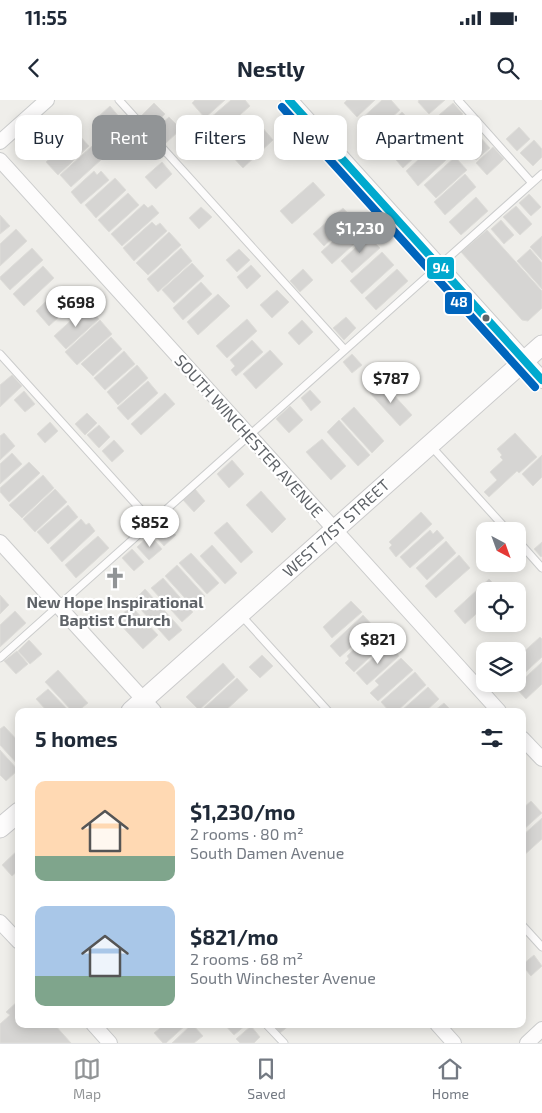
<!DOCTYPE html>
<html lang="en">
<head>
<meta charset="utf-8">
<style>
  :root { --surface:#fff; --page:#f2f2f3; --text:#1f2937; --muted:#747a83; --line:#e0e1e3; --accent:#919496 }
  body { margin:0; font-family:"Exo 2",sans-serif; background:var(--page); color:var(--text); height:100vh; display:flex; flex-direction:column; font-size:19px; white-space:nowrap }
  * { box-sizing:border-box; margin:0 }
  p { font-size:16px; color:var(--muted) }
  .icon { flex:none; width:28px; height:28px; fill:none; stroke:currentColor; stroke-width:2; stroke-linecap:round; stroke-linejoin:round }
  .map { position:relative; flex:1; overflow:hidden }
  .side { position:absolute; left:15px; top:608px; width:511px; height:320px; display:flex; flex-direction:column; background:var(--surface); border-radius:10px; box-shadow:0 2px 12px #0003 }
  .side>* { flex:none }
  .banner { position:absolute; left:15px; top:15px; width:512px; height:45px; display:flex; gap:10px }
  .needle { width:32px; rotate:139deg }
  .controls { position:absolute; left:476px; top:422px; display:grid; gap:10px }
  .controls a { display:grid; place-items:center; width:50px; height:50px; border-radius:10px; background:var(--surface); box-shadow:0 2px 12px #0003; font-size:25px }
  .price { position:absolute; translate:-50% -42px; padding:0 11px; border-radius:18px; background:#fff; color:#222; font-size:16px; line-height:32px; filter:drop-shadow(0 1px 2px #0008) }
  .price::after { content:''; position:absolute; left:50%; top:30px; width:15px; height:11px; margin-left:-8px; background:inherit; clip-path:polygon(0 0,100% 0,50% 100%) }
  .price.selected { background:var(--accent); color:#fff }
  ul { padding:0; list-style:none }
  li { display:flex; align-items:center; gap:15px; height:125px; padding:0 20px }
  li span { display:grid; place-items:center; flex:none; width:140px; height:100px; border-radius:10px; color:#555 }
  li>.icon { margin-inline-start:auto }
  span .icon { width:60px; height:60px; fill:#fffc; stroke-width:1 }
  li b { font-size:21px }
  h2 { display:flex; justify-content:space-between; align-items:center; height:60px; padding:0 20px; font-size:21px }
  .tag { padding:0 18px; border-radius:10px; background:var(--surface); box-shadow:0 2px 12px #0003; font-size:18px; line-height:45px }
  .tag.selected { background:var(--accent); color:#fff }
  .status { display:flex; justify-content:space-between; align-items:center; height:35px; padding:0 25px; background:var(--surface); direction:ltr }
  .status svg { height:14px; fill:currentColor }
  header { display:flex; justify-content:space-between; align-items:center; height:65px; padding:0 20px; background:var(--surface); font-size:22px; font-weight:700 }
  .dock { display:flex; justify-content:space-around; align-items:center; height:70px; border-top:1px solid var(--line); background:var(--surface); font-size:14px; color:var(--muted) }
  .dock a { display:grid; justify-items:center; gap:2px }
  .dock .selected { color:var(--accent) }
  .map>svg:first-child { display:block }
  .building { fill:#d6d5d3; stroke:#deddd9 }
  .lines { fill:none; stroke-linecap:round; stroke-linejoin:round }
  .service-casing { stroke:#cbcccc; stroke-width:9 }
  .minor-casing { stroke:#cbcccc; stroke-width:16 }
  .tertiary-casing { stroke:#cbcccc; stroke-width:18 }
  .secondary-casing { stroke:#cacacb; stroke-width:21 }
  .service { stroke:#fdfcfc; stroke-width:7 }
  .minor { stroke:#fdfcfc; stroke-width:14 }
  .tertiary { stroke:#fdfcfc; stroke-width:16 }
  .secondary { stroke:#fdfcfc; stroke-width:19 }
  .bus-1-casing { stroke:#fff; stroke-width:11 }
  .bus-2-casing { stroke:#fff; stroke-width:11 }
  .bus-1 { stroke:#00a9ce; stroke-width:8 }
  .bus-2 { stroke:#0065bd; stroke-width:8 }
  .bus-dot { fill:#5f6368; stroke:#fff; stroke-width:2 }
  .labels { text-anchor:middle; stroke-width:4.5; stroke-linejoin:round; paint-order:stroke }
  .street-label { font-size:16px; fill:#5f6368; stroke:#fff }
  .poi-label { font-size:16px; font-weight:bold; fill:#5f6368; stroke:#fff }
  .line-badge { stroke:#fff; stroke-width:2 }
  .badge-label { font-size:14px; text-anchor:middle; font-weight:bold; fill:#fff }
</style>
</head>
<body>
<div class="status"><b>11:55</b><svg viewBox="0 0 49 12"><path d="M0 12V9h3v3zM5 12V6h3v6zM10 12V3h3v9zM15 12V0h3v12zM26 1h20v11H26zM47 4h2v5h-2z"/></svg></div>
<header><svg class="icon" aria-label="back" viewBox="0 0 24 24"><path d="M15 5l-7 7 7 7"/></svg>Nestly<svg class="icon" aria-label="search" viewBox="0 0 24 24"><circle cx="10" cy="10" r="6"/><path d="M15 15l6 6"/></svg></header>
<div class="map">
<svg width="542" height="943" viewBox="0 0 542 943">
  <rect width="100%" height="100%" fill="#efeeea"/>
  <path class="building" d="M195 0H225L205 18 192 3Z
    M231 0H245L250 6 221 32 219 30 215 33 209 26 212 23 209 19Z
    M347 0H375L357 17 344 3Z
    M382 0H391L400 10 373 34 360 20Z
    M419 0H445L429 14 418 2Z
    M154 3 165 14 151 27 141 16Z
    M453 3 463 14 449 26 439 15Z
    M110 6 120 18 108 29 98 17Z
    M402 12 415 26 388 51 375 37Z
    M169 17 181 29 166 43 154 30Z
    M121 20 133 33 120 45 108 32Z
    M468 20 479 33 465 45 454 32Z
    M261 26 273 40 243 68 230 54Z
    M519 27 530 39 517 51 506 39Z
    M418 30 430 43 403 68 391 54Z
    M78 34 89 46 58 75 46 62Z
    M479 36 490 48 476 60 465 48Z
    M534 40 542 49V57L533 66 520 53Z
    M92 46 103 58 71 87 60 75Z
    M433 46 446 60 418 86 406 71Z
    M493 47 504 59 487 75 476 63Z
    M455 57 467 70 436 98 424 85Z
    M162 62 172 74 156 89 145 77Z
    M94 71 97 75 101 71 109 80 81 104 71 92Z
    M465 74 476 87 445 115 434 102Z
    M115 78 126 90 96 118 85 105Z
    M313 82 325 95 292 124 280 111Z
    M128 93 139 105 109 132 98 120Z
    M529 94 541 107 531 116 519 103Z
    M476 97 488 111 461 135 449 122Z
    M144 104 148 108 152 105 159 113 122 146 111 134Z
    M516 106 532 124 520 135 503 117Z
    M201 107 212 117 199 129 189 118Z
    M343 108 353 119 324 146 313 134Z
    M0 115 10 126 0 134Z
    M501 120 514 135 504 144 491 129Z
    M152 122 156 126 160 123 167 131 134 161 123 148Z
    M353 123 364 135 332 164 321 152Z
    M16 129 27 141 0 166V144Z
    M487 130 542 191V208L528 221 522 220 461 152Z
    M169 132 181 145 148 175 136 163Z
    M368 136 380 148 352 173 341 161Z
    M542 136V160L530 147Z
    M32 148 43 160 10 190 0 179V177Z
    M181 148 192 161 158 192 147 179Z
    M239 149 250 160 237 172 226 160Z
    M530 149 542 163V189L517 161Z
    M382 152 394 165 362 194 350 181Z
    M192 163 204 176 174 203 162 190Z
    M251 165 261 176 247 189 237 177Z
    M43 166 54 178 24 206 13 194Z
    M303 169 313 180 300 192 290 181Z
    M397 169 408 181 376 210 365 198Z
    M201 182 212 194 183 220 173 208Z
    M60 188 74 203 49 226 36 211Z
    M277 190 289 202 272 218 260 205Z
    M218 194 230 206 198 235 187 222Z
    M87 206 99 219 66 249 54 236Z
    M346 217 356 228 344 240 333 228Z
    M247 219 257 231 227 258 216 246Z
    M100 220 112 234 77 265 65 252Z
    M302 220 313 232 299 245 288 233Z
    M111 237 122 249 93 276 81 264Z
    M252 240 263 252 236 276 231 270 235 266 230 260Z
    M270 250 283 264 256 289 243 274Z
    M124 251 135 264 105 290 94 278Z
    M352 254 362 265 352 273 343 262Z
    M137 265 148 278 118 305 107 292Z
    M12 275 22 286 0 307V285Z
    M148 281 158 293 128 320 117 308Z
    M382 282 412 315 400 326 370 293Z
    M310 290 321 302 311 311 301 298Z
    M24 291 35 304 25 312 14 300Z
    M165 293 175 304 141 335 131 324Z
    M290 306 303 320 289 333 276 319Z
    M354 307 384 341 372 353 341 319Z
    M87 313 97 323 85 335 75 324Z
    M339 320 370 355 358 366 327 332Z
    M50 322 58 331 45 343 37 334Z
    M99 325 110 337 99 348 87 335Z
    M4 333 15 346 0 360V336Z
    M515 333 537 357 519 373 517 371 489 397 484 392 497 380 490 372 503 360 500 357 502 355 497 349Z
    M322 339 346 366 331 380 306 352Z
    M114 340 124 351 112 362 102 351Z
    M12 353 22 364 0 384V364Z
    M542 355V377L533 386 522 374Z
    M232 360 244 374 229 388 217 374Z
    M29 362 40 373 9 402 0 392V388Z
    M43 375 54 388 22 418 9 405Z
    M55 389 67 402 35 432 23 419Z
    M195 389 205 401 194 412 183 400Z
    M261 391 286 419 272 433 246 405Z
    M68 405 78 417 48 444 37 432Z
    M130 408 139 419 132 426 122 415Z
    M421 412 432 424 396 457 389 448 392 445 389 442Z
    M81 419 86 425 89 423 95 431 62 462 50 448Z
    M163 422 176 435 164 446 152 432Z
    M227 422 253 452 241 463 214 433Z
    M430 430 433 434 437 430 444 438 410 468 400 457Z
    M150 435 162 449 149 460 137 447Z
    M98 436 109 448 76 478 65 465Z
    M446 441 456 453 427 480 416 468Z
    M542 442V456L541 457 534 449Z
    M212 445 237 473 225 484 200 456Z
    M132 449 144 462 134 471 122 458Z
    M191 453 219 483 207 494 179 463Z
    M459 455 470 468 436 498 425 486Z
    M177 465 205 496 193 507 165 476Z
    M163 478 193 512 182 522 151 488Z
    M489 479 500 491H485V506L465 524 454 511Z
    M145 489 182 530 169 541 133 501Z
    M0 495 9 505 0 514Z
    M351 501 362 512 332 538 323 527Z
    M131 506 158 535 143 549 116 520Z
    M15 511 26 523 0 547V525Z
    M363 515 374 527 340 557 330 546Z
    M376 529 387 541 354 572 345 563 349 559 347 556Z
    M540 537 542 539V557L518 579V557Z
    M29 540 42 554 30 564 18 551Z
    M389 544 399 556 367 585 356 573Z
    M17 551 28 564 16 574 4 561Z
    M262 555 273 566 260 578 249 567Z
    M401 558 413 570 378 601 370 593 379 585 375 581Z
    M542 562V584L526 599 515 587Z
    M223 563 235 577 199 610 186 597Z
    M58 570 88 603 78 611H72L45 582Z
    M415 572 426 585 397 611H389L381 602Z
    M237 578 248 590 225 611H205L203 609Z
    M428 587 439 599 426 611H401Z
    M48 589 69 611H47L36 599Z
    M444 603 452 611H434Z
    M4 626 19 642V666L0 645V629Z
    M0 650 18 670 6 681 0 675Z
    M531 701 542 713 522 731V709Z
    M542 718V739L522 757V736Z
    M19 749V770L12 776 2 765Z
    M534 855 542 866 531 876 522 865Z
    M19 900V924H54L71 943H0V924L10 915 6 912Z
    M165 924H187L166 943H163L154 933Z
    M192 924 203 936 194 943H172Z
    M224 924H247L234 935Z
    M272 924H291L280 933Z
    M251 926 260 937 254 943H240L236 939Z"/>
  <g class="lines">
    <g class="service-casing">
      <path id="service" d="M119 0 345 250
        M458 0 532 83
        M0 254 152 422
        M430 345 508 431
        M518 441 542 468
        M240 514 328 611
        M0 558 542 74
        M522 825 542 847
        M266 924 284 943"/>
    </g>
    <g class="minor-casing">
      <path id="minor" d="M0 42 47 0
        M0 60 499 611
        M0 442 154 611
        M522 638 542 659
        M0 822 19 842
        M93 924 110 943
        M437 924 454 943
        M527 943 542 929"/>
    </g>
    <g class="tertiary-casing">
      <path id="tertiary" d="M289 0 542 280"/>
    </g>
    <g class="secondary-casing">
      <path id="secondary" d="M131 611 542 245
        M0 728 19 712"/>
    </g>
    <use href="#service" class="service"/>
    <use href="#minor" class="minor"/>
    <use href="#tertiary" class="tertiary"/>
    <use href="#secondary" class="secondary"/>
    <g class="bus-1-casing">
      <path id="bus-1" d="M289 0 542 280"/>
    </g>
    <g class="bus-2-casing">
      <path id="bus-2" d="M282 7 535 287"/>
    </g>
    <use href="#bus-1" class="bus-1"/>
    <use href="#bus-2" class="bus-2"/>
  </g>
  <defs>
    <g id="church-bare" transform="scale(1.725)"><path d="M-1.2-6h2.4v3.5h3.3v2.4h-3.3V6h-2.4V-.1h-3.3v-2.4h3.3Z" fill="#919496" stroke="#fff" stroke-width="2.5" paint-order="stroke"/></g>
  </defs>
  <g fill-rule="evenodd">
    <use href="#church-bare" x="115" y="478"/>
  </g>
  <circle class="bus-dot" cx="486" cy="218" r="4.5"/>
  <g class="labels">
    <g class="street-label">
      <text transform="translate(249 336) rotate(48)" y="6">SOUTH WINCHESTER AVENUE</text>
      <text transform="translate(336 428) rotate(-42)" y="6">WEST 71ST STREET</text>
    </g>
    <g class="poi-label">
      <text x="115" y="508">New Hope Inspirational<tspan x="115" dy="18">Baptist Church</tspan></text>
    </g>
  </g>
  <g class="line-badge">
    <rect x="426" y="156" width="29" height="24" rx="5" fill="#00a9ce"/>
    <rect x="444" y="191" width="29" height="24" rx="5" fill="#0065bd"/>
  </g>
  <g class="badge-label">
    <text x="441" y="173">94</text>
    <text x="459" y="207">48</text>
  </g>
</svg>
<div class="controls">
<a><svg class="needle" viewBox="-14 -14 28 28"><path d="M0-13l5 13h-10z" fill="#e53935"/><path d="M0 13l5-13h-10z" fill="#747a83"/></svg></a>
<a><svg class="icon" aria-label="locate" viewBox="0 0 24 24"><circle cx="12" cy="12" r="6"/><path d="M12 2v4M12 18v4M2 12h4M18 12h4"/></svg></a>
<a><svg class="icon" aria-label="layers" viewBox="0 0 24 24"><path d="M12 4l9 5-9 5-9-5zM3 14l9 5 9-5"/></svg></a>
</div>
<b class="price selected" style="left:360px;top:154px">$1,230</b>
<b class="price" style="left:76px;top:228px">$698</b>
<b class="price" style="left:391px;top:304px">$787</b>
<b class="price" style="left:150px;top:448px">$852</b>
<b class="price" style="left:378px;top:565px">$821</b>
<div class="banner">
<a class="tag">Buy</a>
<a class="tag selected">Rent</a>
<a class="tag">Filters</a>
<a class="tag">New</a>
<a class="tag">Apartment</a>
</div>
<section class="side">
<h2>5 homes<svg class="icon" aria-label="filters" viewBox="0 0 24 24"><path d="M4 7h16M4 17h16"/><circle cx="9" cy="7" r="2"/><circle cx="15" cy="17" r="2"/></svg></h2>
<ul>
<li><span style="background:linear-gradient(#ffd9b3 75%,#7fa58c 0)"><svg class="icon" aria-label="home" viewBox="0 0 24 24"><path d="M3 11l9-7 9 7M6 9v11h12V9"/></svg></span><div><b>$1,230/mo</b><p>2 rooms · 80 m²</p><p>South Damen Avenue</p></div></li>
<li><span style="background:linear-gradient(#a9c7e8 70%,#7fa58c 0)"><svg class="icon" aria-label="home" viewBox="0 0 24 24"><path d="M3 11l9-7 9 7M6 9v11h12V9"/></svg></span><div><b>$821/mo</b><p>2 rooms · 68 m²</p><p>South Winchester Avenue</p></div></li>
</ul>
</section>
</div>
<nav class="dock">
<a class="selected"><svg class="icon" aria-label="map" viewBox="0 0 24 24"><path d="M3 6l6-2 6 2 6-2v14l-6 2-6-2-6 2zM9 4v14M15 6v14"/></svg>Map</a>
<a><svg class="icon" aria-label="saved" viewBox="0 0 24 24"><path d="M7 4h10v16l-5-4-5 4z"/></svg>Saved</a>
<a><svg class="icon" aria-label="home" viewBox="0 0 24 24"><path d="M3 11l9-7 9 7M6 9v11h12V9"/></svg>Home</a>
</nav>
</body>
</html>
